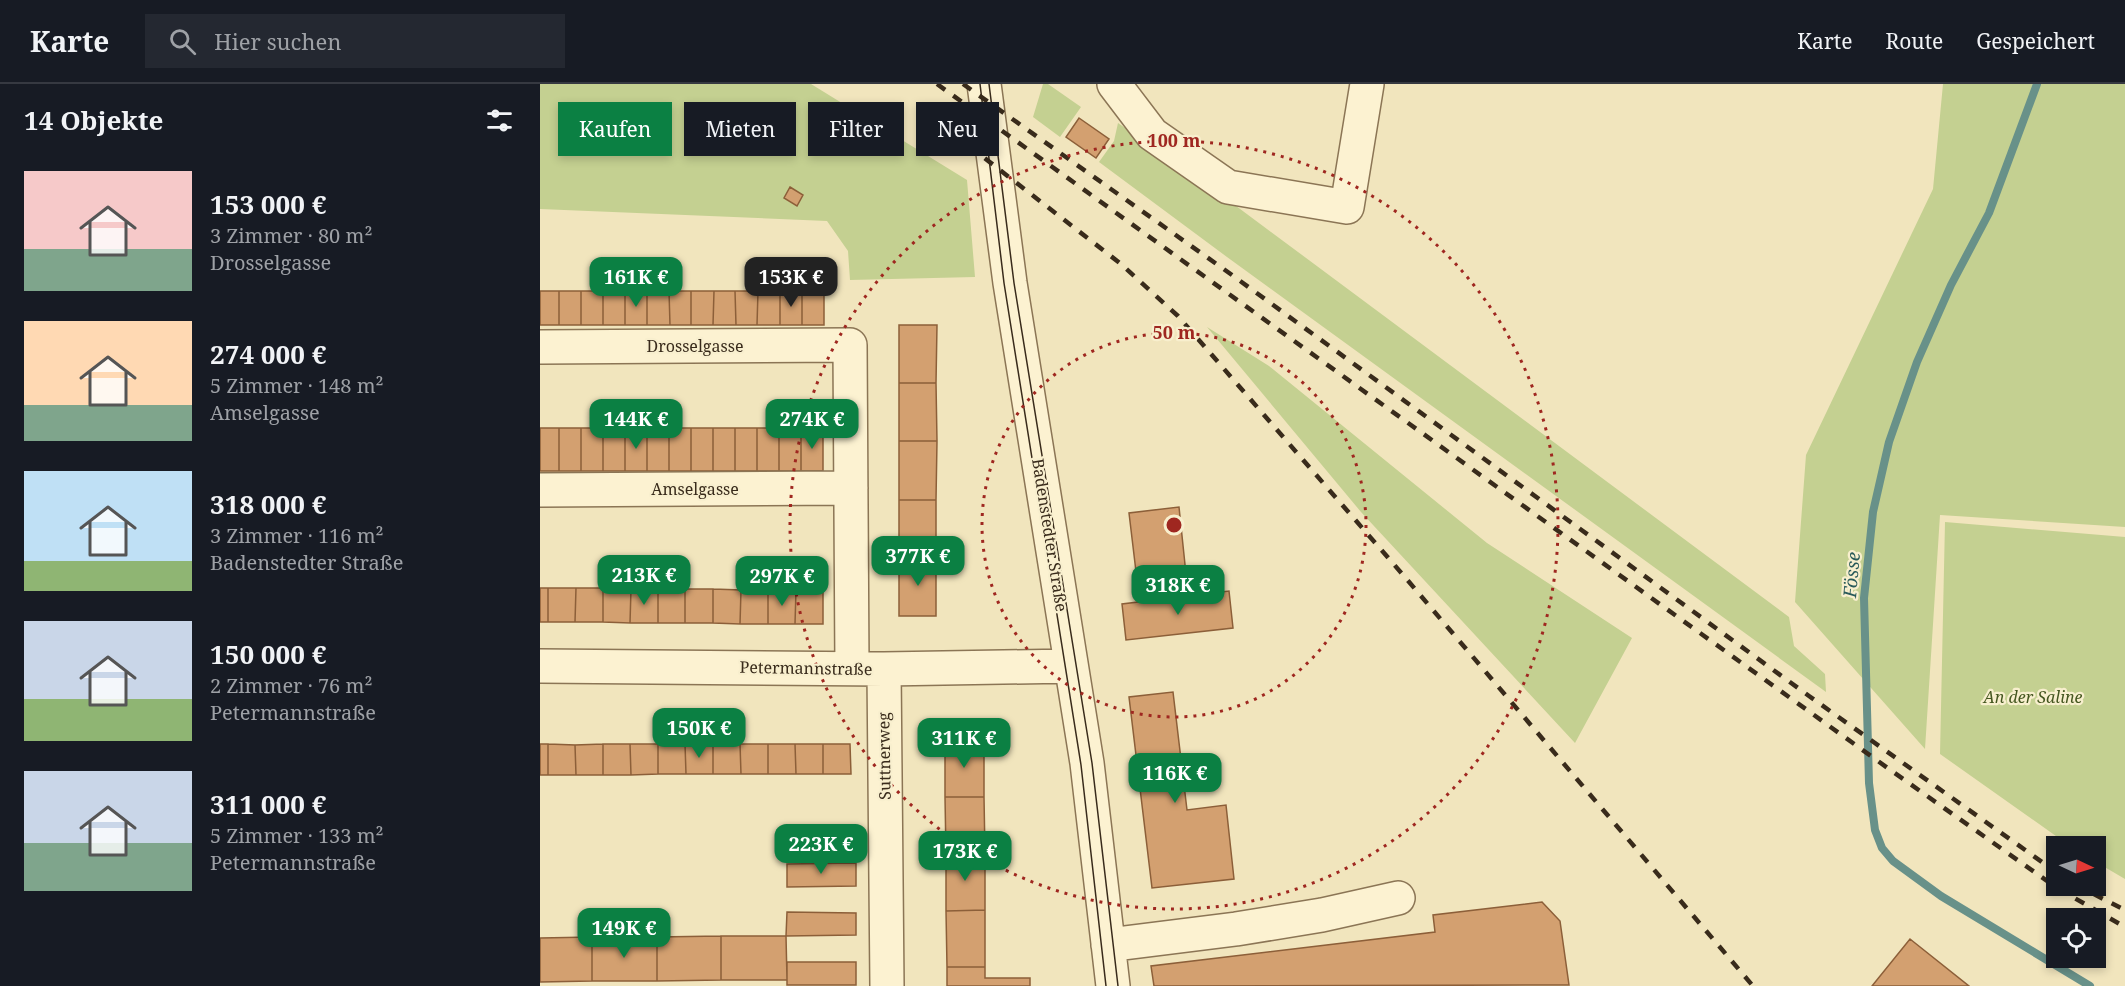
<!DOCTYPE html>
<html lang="de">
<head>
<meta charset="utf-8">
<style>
  :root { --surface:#171b24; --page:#242831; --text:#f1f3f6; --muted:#9ea1a6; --line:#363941; --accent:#0b8043 }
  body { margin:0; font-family:"Noto Serif",serif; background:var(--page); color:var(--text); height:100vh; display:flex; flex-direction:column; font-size:22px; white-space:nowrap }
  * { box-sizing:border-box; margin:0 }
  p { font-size:20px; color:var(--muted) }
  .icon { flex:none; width:33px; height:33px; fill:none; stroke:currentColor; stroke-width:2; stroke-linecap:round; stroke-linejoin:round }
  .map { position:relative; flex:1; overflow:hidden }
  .side { display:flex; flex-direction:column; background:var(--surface); width:540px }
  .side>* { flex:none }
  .top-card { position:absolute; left:18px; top:18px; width:570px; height:54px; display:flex; gap:12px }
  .needle { width:39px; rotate:94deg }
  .tools { position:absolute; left:1506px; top:752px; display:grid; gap:12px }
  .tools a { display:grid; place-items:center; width:60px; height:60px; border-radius:0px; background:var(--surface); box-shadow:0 3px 9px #0003; font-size:30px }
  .price { position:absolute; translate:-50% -51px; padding:0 14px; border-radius:12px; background:var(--accent); color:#fff; font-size:20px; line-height:39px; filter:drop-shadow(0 2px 3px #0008) }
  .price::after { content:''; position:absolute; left:50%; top:36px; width:18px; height:14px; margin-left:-9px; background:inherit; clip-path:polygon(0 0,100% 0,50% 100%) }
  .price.selected { background:#222; color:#fff }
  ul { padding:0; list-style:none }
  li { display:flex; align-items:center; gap:18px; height:150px; padding:0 24px }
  li span { display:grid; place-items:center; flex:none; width:168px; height:120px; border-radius:0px; color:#555 }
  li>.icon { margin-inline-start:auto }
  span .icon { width:72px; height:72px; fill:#fffc; stroke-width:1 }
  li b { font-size:26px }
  h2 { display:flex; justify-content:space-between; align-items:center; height:72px; padding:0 24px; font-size:26px }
  .pill { padding:0 21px; border-radius:0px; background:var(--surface); box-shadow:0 3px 9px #0003; font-size:21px; line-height:54px }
  .pill.selected { background:var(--accent); color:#fff }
  header { display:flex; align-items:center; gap:36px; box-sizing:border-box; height:84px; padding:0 30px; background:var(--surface); border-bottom:2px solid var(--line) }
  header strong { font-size:28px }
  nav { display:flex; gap:33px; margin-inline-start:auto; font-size:21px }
  .search { width:420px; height:54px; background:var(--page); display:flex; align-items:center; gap:15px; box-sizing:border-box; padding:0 21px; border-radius:0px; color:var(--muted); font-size:22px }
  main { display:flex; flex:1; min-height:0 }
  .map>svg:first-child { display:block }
  .green { fill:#c4d091 }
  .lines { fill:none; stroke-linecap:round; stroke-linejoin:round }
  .stream { stroke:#689189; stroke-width:8 }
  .building { fill:#d3a070; stroke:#8c5f39; stroke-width:1.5 }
  .minor-casing { stroke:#8b7555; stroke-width:36 }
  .minor { stroke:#fcf2d1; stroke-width:33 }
  .tram { stroke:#392b1b; stroke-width:1.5 }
  .rail { stroke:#392b1b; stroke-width:4.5; stroke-dasharray:10 10; stroke-linecap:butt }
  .ring { fill:none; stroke:#9f2720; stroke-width:3; stroke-dasharray:3 6 }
  .labels { text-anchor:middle; stroke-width:4.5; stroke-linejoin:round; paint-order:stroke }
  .street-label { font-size:16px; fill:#392b1b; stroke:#f8efce }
  .park-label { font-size:16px; font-style:italic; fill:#455720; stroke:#f8efce }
  .water-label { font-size:18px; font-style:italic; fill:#295a5a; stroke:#f8efce }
  .centre { fill:#9f2720; stroke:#f8efce; stroke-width:3 }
  .ring-label { font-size:18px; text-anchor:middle; font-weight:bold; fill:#9f2720; stroke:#f8efce; stroke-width:4.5; stroke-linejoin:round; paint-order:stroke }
</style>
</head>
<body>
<header>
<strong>Karte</strong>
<div class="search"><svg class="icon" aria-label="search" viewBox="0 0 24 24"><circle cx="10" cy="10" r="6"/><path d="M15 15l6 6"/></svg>Hier suchen</div>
<nav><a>Karte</a><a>Route</a><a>Gespeichert</a></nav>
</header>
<main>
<section class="side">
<h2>14 Objekte<svg class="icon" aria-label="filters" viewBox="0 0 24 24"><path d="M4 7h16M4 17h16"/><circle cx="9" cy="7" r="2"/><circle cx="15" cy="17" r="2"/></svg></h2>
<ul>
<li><span style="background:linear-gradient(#f6c9c9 65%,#7fa58c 0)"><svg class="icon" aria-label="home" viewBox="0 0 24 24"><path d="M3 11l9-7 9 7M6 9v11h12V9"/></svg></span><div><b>153 000 €</b><p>3 Zimmer · 80 m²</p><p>Drosselgasse</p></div></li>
<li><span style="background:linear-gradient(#ffd9b3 70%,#7fa58c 0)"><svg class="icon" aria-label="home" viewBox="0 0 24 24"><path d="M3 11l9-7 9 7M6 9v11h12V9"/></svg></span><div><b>274 000 €</b><p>5 Zimmer · 148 m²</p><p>Amselgasse</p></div></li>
<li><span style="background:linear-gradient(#bfe0f5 75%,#8fb573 0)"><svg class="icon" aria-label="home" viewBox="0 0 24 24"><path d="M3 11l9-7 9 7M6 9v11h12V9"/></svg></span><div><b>318 000 €</b><p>3 Zimmer · 116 m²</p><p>Badenstedter Straße</p></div></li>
<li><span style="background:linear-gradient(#c9d6e8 65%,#8fb573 0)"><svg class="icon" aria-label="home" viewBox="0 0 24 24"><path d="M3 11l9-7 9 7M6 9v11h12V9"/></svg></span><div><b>150 000 €</b><p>2 Zimmer · 76 m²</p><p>Petermannstraße</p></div></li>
<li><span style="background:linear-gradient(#c9d6e8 60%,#7fa58c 0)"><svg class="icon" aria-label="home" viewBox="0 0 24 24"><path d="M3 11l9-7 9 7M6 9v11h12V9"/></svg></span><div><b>311 000 €</b><p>5 Zimmer · 133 m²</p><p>Petermannstraße</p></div></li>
</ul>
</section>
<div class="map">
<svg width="1585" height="902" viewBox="0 0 1585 902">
  <rect width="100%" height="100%" fill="#f1e5bd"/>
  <path class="green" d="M0 0H271L427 96 435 193 310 196 308 167 287 137 0 125Z
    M503 0H508L541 23 520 53 493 33Z
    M1403 0H1585V443L1400 431 1385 665 1255 518 1266 371 1393 105Z
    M578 39 680 110 1249 533 1254 562 1285 590 1286 608 687 173 559 78 574 57Z
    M667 243 729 282 947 459 1092 554 1035 659 821 428Z
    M1405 438 1585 453V795L1556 778V762H1530L1400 670Z"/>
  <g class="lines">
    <path class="stream" d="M1497 0 1449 129 1411 201 1377 278 1349 358 1333 428 1324 514 1329 699 1335 746 1342 764 1353 777 1401 812 1550 902"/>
  </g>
  <path class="building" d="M539 34 569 55 556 74 526 53Z
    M250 103 263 111 257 122 244 114Z
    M0 207H19V241H0Z
    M19 207H41V241H19Z
    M41 207H63V241H41Z
    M63 207H85V241H63Z
    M85 207H107V241H85Z
    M107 207H129L130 241H107Z
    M129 207H151V241H130Z
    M151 207H174L173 241H151Z
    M174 207H195L196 241H173Z
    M195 207H218L217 241H196Z
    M218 207H240V241H217Z
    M240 207H262V241H240Z
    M262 207H284V241H262Z
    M359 241H397L396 299H359Z
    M359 299H396L397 357H359Z
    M0 344H19V387H0Z
    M19 344H41V387H19Z
    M41 344H63V387H41Z
    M63 344H85V387H63Z
    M85 344H107V387H85Z
    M107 344H129V387H107Z
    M129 344H151V387H129Z
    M151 344H173V387H151Z
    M173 344H195V387H173Z
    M195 344H217V387H195Z
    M217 344H239V387H217Z
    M239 344H261V387H239Z
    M261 344H283V387H261Z
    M359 357H397L396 416H359Z
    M359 416H396V474H359Z
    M639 423 646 490 597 496 589 429Z
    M359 474H396V532H359Z
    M646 490 649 512 599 518 597 496Z
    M0 504H8V538H0Z
    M8 504H36L35 538H8Z
    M36 504H63V538H35Z
    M63 504 91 505 90 539 63 538Z
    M91 505H118V539H90Z
    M118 505H145V539H118Z
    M145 505H173V539H145Z
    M173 505 201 506 200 540 173 539Z
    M201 506H228V540H200Z
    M228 506H256L255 540H228Z
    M256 506H283V540H255Z
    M689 507 693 544 586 556 582 520Z
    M633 608 647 726 686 721 694 795 612 804 589 613Z
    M405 657H444V713H405Z
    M0 660H8V691H0Z
    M8 660 35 661 36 691H8Z
    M63 660H90L91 691H63Z
    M63 660V691H36L35 661Z
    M90 660H118V690L91 691Z
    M118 660H145L146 690H118Z
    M145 660H173V690H146Z
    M173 660H200L201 690H173Z
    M200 660H228V690H201Z
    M228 660H255L256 690H228Z
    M255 660H283V690H256Z
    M283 660H310L311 690H283Z
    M405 713H444L445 770H406Z
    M406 770H445V826L406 827Z
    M316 779V802L247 803V780Z
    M1002 818 1020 837 1029 901 614 902 611 882 895 848 893 831Z
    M445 826V883H407L406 827Z
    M247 828 316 829V851L246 852Z
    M181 852H246L247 896H181Z
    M181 852V896L117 897V853Z
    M52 853H117V897H52Z
    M52 853V897L0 898V854Z
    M1370 855 1429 902H1332Z
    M247 878H316V901H247Z
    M407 883H445V894H490V902H407Z"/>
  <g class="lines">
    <g class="minor-casing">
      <path id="minor" d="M444 0 470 199 547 679 573 902
        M574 0 612 50 688 103 807 123 827 0
        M0 263 310 261 312 584
        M0 406 311 404
        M0 582 344 585 531 582
        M344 585 347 902
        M568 861 696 845 782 831 858 814"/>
    </g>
    <use href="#minor" class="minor"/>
    <path class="tram" d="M440 0 464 199 541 681 566 902
      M449 0 474 199 552 679 578 902"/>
    <path class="rail" d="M397 0 1349 685 1517 804 1585 843
      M423 0 692 191 1269 612 1516 788
      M429 62 581 180 638 232 864 492 1213 902
      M1536 801 1585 826"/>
  </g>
  <g class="ring">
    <circle cx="634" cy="441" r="192"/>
    <circle cx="634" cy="441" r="384"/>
  </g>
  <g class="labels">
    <g class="street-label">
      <text x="155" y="268">Drosselgasse</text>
      <text x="155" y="411">Amselgasse</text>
      <text transform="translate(510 451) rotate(81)" y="6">Badenstedter Straße</text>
      <text transform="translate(266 584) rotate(1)" y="6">Petermannstraße</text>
      <text transform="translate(344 672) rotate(-91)" y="6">Suttnerweg</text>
    </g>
    <g class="park-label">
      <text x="1493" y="619">An der Saline</text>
    </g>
    <g class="water-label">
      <text transform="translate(1312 491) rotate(-85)" y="6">Fösse</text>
    </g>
  </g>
  <circle cx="634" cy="441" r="9" class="centre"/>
  <g class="ring-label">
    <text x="634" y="63">100 m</text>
    <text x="634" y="255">50 m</text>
  </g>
</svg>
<div class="tools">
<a><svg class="needle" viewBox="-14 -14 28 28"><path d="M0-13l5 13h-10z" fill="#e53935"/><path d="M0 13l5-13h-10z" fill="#9ea1a6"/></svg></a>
<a><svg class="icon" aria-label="locate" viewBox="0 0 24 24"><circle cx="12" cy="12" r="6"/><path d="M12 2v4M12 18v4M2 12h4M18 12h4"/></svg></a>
</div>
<b class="price" style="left:96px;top:224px">161K €</b>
<b class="price selected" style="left:251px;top:224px">153K €</b>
<b class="price" style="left:96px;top:366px">144K €</b>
<b class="price" style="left:272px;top:366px">274K €</b>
<b class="price" style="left:378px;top:503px">377K €</b>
<b class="price" style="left:104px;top:522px">213K €</b>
<b class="price" style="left:242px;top:523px">297K €</b>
<b class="price" style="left:638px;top:532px">318K €</b>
<b class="price" style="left:159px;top:675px">150K €</b>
<b class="price" style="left:424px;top:685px">311K €</b>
<b class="price" style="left:635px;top:720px">116K €</b>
<b class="price" style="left:281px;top:791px">223K €</b>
<b class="price" style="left:425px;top:798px">173K €</b>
<b class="price" style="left:84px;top:875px">149K €</b>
<div class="top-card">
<a class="pill selected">Kaufen</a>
<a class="pill">Mieten</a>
<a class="pill">Filter</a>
<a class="pill">Neu</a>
</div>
</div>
</main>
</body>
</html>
